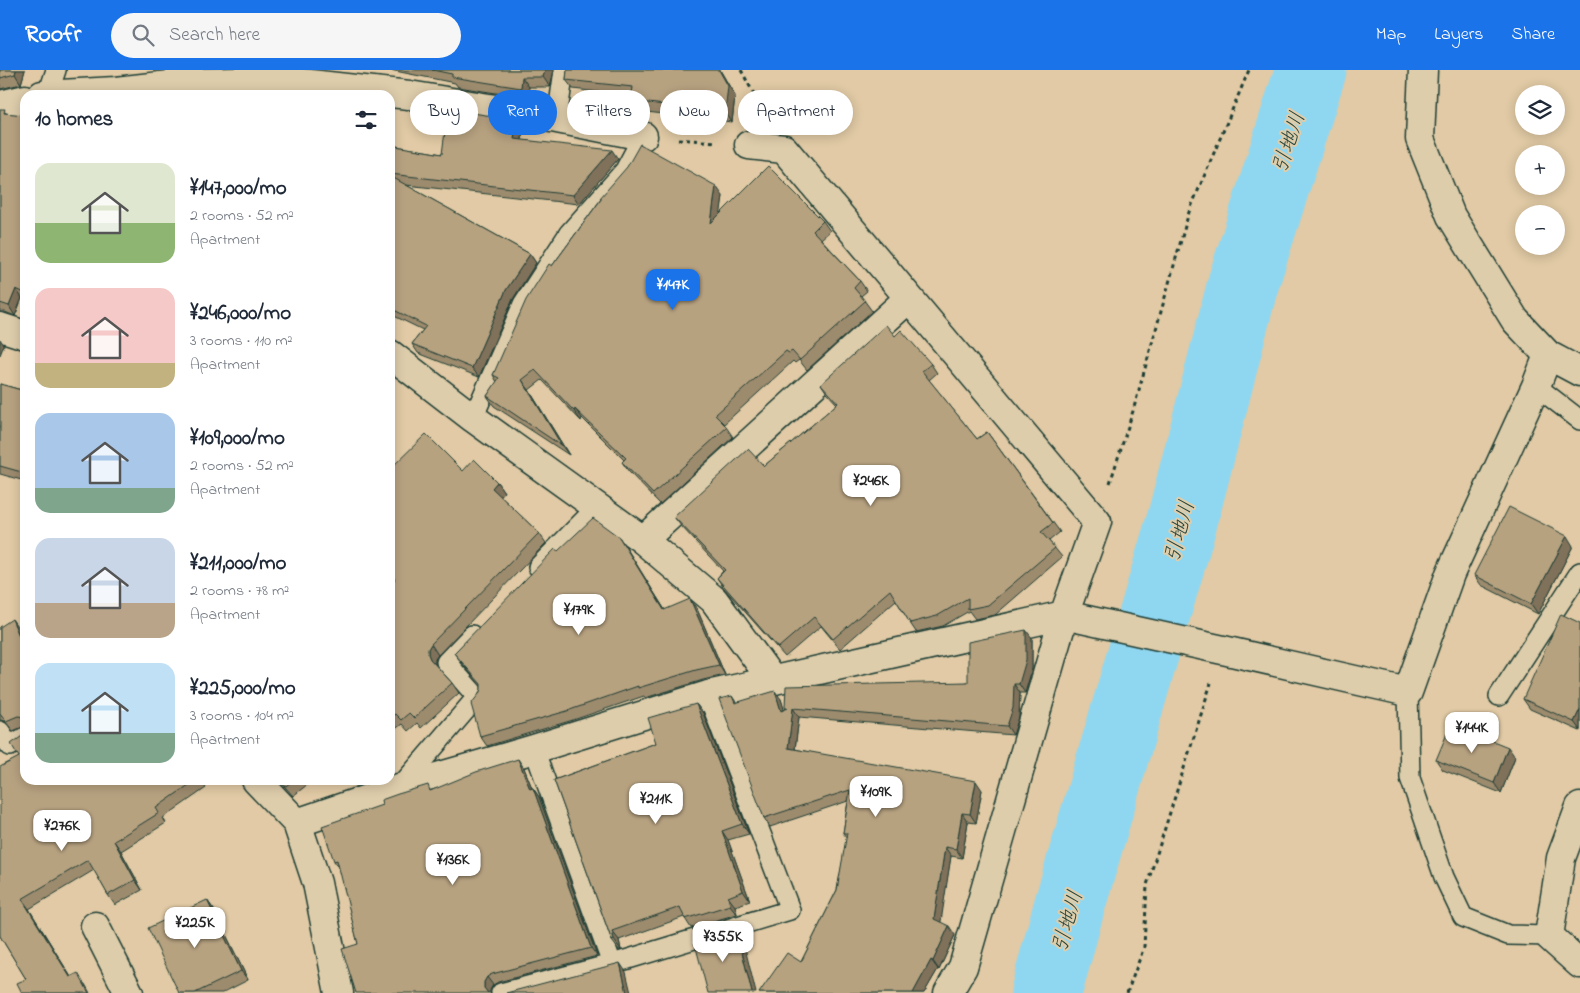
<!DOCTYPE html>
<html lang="en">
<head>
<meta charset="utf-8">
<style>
  :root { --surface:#fff; --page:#f6f6f7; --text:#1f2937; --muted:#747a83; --accent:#1a73e8 }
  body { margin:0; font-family:"Indie Flower","Klee One",sans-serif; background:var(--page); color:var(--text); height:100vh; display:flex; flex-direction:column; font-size:19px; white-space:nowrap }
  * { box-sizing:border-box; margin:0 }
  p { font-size:16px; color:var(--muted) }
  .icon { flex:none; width:28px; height:28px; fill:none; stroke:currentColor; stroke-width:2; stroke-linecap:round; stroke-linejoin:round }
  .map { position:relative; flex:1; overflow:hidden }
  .panel { position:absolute; left:20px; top:20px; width:375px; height:695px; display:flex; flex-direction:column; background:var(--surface); border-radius:15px; box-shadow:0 2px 12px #0003 }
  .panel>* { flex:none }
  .banner { position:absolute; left:410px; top:20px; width:475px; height:45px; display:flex; gap:10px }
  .controls { position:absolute; left:1515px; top:15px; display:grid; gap:10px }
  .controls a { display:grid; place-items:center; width:50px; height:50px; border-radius:50%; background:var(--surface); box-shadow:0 2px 12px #0003; font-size:25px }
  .price { position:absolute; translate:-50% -42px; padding:0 11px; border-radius:10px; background:#fff; color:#222; font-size:16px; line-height:32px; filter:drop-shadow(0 1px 2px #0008) }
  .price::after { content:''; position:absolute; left:50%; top:30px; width:15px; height:11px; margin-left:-8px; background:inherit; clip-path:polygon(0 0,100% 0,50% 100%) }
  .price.active { background:var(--accent); color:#fff }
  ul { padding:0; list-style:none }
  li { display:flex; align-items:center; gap:15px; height:125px; padding:0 15px }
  li span { display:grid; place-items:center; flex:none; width:140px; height:100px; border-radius:15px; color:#555 }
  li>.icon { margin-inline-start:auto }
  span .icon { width:60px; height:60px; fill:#fffc; stroke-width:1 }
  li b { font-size:21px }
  h2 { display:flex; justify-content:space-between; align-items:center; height:60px; padding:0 15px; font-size:21px }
  .chip { padding:0 18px; border-radius:22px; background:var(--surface); box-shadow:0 2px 12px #0003; font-size:18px; line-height:45px }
  .chip.active { background:var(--accent); color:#fff }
  header { display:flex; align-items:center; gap:30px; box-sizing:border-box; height:70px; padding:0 25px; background:var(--accent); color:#fff }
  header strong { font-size:24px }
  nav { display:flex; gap:28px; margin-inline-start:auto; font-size:18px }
  .search { width:350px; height:45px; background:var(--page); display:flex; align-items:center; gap:12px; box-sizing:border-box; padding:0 18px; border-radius:28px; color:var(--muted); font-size:19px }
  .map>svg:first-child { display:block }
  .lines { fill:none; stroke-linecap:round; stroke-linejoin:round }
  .river { stroke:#8fd7f1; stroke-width:71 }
  .service-casing { stroke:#1f3d34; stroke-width:22 }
  .minor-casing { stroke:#1f3d34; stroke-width:31 }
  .path { stroke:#1f3d34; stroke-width:3; stroke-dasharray:4 4; stroke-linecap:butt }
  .service { stroke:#decdab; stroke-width:19 }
  .minor { stroke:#decdab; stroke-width:28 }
  .wall { fill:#9d8b6e; stroke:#1f3d34 }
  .shaded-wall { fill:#80715a; stroke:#1f3d34 }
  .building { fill:#b7a280; stroke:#1f3d34 }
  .labels { text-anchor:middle; stroke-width:4; stroke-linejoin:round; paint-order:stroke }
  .water-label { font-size:21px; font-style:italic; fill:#25453d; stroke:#decdab }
</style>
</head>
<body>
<header>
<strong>Roofr</strong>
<div class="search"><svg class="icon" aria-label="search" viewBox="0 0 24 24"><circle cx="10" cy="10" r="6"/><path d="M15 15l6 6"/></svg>Search here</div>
<nav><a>Map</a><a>Layers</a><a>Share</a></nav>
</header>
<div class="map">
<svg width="1580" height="923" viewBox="0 0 1580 923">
  <rect width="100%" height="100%" fill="#e1caa5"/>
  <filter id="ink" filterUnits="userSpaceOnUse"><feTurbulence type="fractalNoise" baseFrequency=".02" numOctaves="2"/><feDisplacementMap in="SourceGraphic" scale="10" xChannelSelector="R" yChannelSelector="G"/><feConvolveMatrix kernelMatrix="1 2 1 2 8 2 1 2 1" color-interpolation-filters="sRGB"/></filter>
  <g filter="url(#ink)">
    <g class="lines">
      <path class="river" d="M1046 923 1070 834 1182 451 1243 214 1311 0"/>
      <g class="service-casing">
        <path id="service" d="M48 24 56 0
          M557 49 564 0
          M1536 316 1580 350
          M473 348 523 234 569 163 625 100 643 66
          M538 497 597 437
          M1408 622 1410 708 1444 807 1463 847 1508 865 1549 866
          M1499 626 1580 502
          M0 661 10 676 25 667
          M534 679 612 894
          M399 718 477 627 446 592 472 565
          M501 923 612 894 790 840 708 625"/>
      </g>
      <g class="minor-casing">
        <path id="minor" d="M42 25 116 21 187 13 283 11 409 25 557 49 643 66
          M0 35 25 29
          M749 75 784 79 1097 452 1064 545 963 897 948 923
          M0 257 25 265
          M390 284 473 348 643 470 714 530 773 611
          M1548 285 1580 302
          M643 470 909 228
          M256 710 297 753
          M1580 737 1561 788 1549 866 1580 894
          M95 856 129 923
          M339 923 317 813 297 753 399 718 534 679 708 625 1064 545 1223 580 1408 622 1450 504 1536 316 1548 285 1515 250 1451 146 1420 69 1423 0"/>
      </g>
      <path class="path" d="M741 0 763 41
        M678 69 716 72
        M1110 413 1133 341 1189 142 1249 0
        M1127 923 1144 877 1147 815 1211 613"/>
      <use href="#service" class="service"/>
      <use href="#minor" class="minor"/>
    </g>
    <path class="wall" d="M0 0H25L21 14 0 19Z
      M390 0H554L550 17H529L527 28 458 17 455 13Z
      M567 0H720L735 26 732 52 638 41 631 31 632 26 573 19 566 10Z
      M0 39 8 44 25 45V230L22 228 15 246 5 242H0Z
      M517 50 523 59 522 70 618 89 579 134 406 115 530 184 536 193 513 229 479 307 418 283 412 274 423 260 390 244V75L442 84Z
      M723 126 720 144 823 151 830 161 821 169 860 211 867 221 861 226 872 241 807 300 799 290 795 293 793 291 724 354 733 367 660 434 629 402 622 392 624 390 582 348 581 351 542 310 529 320 569 385 494 336 487 326 497 312 493 305 552 196 601 129 600 128Z
      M895 266 931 294 937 303 929 310 977 369 987 362 1060 462 1049 471 1062 487 995 545 975 549 969 541 943 556 916 562 910 553 896 530 840 579 821 556 785 587 723 517 717 508 723 501 681 456 674 447 764 396 837 334 827 323 821 314Z
      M0 314 25 321V411L0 404Z
      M390 399 463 401 497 412 504 422 500 426 539 463 546 473 438 585 435 589V594L452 613 459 623 421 658 417 653 408 661 402 654 394 660 393 659 390 662V515L394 511 390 507Z
      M619 467 665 540 697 539 725 605 703 610 645 628 644 626 573 650 487 676 480 666 479 624 481 619V616L461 592 454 583 558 481Z
      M1573 476 1538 544 1481 515 1474 505Z
      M1580 553V661L1530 639 1523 629Z
      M0 557 19 559 22 567 25 565V656L13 661 5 651 0 650Z
      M1032 568V599L1025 623H1020L1019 647 1013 665 799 647 795 679 982 720 976 753 968 752 962 788 951 786 940 852 955 865 939 900 938 899 924 923H759L801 892 837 820 847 768 843 763 848 731 770 757 764 748 732 626 736 632 781 629 784 640 786 639 785 638 968 612Z
      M696 634 703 643 749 764 728 770 750 831 735 836 737 844 691 858 684 847 619 870 621 880H619L612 871 554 710 656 673Z
      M25 664V710H200L206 718 163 748 166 753 121 781 142 820 115 835 108 825 94 800 29 839 71 907 85 914 90 923H22L26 909 0 866 19 687Z
      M1515 687 1501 723 1443 700 1436 690Z
      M524 698 532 718H533L539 727 597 886 498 912 493 915 490 920 358 874 340 799 334 791 382 735 431 720Z
      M279 710H313L293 726Z
      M207 830 214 840 248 910 222 923H179Z"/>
    <path class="shaded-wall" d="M16 0H25L21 14 15 4Z
      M545 0H554L550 17 543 7Z
      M719 0H720L735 26 732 52 725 42Z
      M522 7 529 17 527 28 521 18Z
      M517 50 523 59 521 78 514 69Z
      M612 80 618 89 579 134 573 125Z
      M716 116 723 126 718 163 711 153Z
      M530 184 536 193 513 229 479 307 472 298 506 220Z
      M16 219 22 228 15 246 9 236Z
      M0 269 4 275 0 285Z
      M522 310 529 320 569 385 562 376Z
      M575 339 582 348 581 351 574 341Z
      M497 412 504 422 499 428 492 418Z
      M1567 466 1573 476 1538 544 1531 534Z
      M619 467 626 477 671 550 664 540Z
      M690 529 697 539 725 605 719 595Z
      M12 549 19 559 25 573 20 568Z
      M1026 560 1032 568V599L1025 623 1019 614Z
      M431 574 438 585 435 589V594L430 589 428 584V579Z
      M1014 614 1020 623 1019 647 1013 665 1007 656Z
      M775 621 781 629 787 649 781 641Z
      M696 634 703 643 749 764 742 754Z
      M793 638 799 647 794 687 788 678Z
      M1580 639V660L1574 652Z
      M1508 677 1515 687 1501 723 1494 713Z
      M518 689 524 698 536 728 530 719Z
      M976 711 982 720 976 753 970 744Z
      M533 718 539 727 597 886 591 878Z
      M962 743 968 752 962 788 956 779Z
      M722 761 728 770 750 831 743 821Z
      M114 771 121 781 142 820 135 810Z
      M945 777 951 786 940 858 934 849Z
      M728 827 735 836 737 844 730 835Z
      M22 829 29 839 77 917 70 907Z
      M207 830 214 840 248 910 241 901Z
      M949 856 955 865 939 900 933 891Z
      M736 858 742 866 756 923H752Z
      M612 861 619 870 621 880 614 870Z
      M931 890 938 899 924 923H913Z
      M620 893 626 902 631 923H627Z
      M487 907 493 915 490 920V923H488L484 918V912Z"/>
    <path class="building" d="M0 0H16L15 4 0 8Z
      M432 0H545L543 7H522L521 18 452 7V4Z
      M567 0H719L728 16 725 42 631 31 633 17 566 10Z
      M0 39H5L4 43 25 45V223L16 219 9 236 0 233Z
      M448 39 517 50 514 69 612 80 573 125 390 104V75L442 84Z
      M640 74 716 116 711 153 768 96 823 151 813 161 860 211 854 218 865 231 800 290 792 281 789 283 786 281 715 345 727 357 653 424 622 392 626 388 575 339 574 341 535 300 522 310 562 376 487 326 499 308 493 305 526 230 549 194 552 196 602 128H600L627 97Z
      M390 106 530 184 506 220 472 298 412 274 426 256 390 238Z
      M886 255 895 266 901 260 931 294 922 301 977 369 987 362 1053 453 1041 462 1055 478 988 535 968 539V528L937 546 910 553 890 520 833 569 814 547 778 578 717 508 725 500 674 447 748 379 764 396 838 333 821 314Z
      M0 314 25 321V344L24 348H25V403L0 396Z
      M426 364 463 401 474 389 497 412 492 418 539 463 431 574 428 579V584L430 589 452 613 414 648 409 643 401 650 395 644 390 648V515L395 509 390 504V399Z
      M1509 437 1567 466 1531 534 1474 505Z
      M593 448 619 467 664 540 690 529 719 595 696 600 638 618V616L567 641 480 666 471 634 479 624 481 619V614L454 583 555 479 558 481Z
      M1561 544 1580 553V639L1574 652 1523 629Z
      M12 549 20 568 25 565V649L24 647 18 646 6 651 0 643V557Z
      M1026 560V590L1019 614H1014L1013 638 1007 656 793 638 788 678 976 711 970 744 962 743 956 779 945 777 934 849 949 856 933 891 931 890 913 923H759L787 883 801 892 837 820 847 763H843L850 720 764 748 719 629 732 626 735 633 775 621 781 641 788 638H785L786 616 968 612V572Z
      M696 634 742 754 722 761 743 821 728 827 730 835 685 849 680 837 612 861 614 870 612 871 554 710 656 673 648 648Z
      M1451 654 1508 677 1494 713 1436 690Z
      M25 664V710H196L156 738 159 743 114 771 135 810 108 825 88 790 22 829 70 907 78 903 89 923H22L17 913 26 909 0 866V697L19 687 11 674Z
      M518 689 530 719 533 718 591 878 492 904 487 907 484 912V918L488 923H356L342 879 358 874 337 790 334 791 322 756 382 735 381 730 398 724 428 715 430 721 476 702Z
      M281 710H293L286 716Z
      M207 830 241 901 195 923H179L148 858Z
      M736 858 752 923H708L694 870Z
      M620 893 627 923H506Z"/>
  </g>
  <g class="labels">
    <g class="water-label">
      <text transform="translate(1288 72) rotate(-72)" y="7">引地川</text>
      <text transform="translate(1179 461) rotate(-75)" y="7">引地川</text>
      <text transform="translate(1067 851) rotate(-74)" y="7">引地川</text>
    </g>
  </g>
</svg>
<div class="controls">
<a><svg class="icon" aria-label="layers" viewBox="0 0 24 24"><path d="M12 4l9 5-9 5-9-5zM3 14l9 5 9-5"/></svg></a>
<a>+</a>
<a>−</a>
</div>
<b class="price active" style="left:673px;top:241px">¥147K</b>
<b class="price" style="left:871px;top:437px">¥246K</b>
<b class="price" style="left:579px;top:566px">¥179K</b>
<b class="price" style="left:1472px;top:684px">¥144K</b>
<b class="price" style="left:876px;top:748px">¥109K</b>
<b class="price" style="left:656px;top:755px">¥211K</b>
<b class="price" style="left:62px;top:782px">¥276K</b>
<b class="price" style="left:453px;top:816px">¥136K</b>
<b class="price" style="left:195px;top:879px">¥225K</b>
<b class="price" style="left:723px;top:893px">¥355K</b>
<div class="banner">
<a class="chip">Buy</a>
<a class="chip active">Rent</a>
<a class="chip">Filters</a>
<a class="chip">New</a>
<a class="chip">Apartment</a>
</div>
<section class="panel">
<h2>10 homes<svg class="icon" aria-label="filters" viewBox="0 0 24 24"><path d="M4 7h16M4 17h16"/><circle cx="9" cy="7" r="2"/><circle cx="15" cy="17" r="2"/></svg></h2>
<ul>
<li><span style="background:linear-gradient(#dfe7d0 60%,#8fb573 0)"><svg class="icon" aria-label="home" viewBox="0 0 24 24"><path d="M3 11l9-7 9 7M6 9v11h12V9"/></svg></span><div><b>¥147,000/mo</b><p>2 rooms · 52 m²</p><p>Apartment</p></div></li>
<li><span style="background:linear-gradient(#f6c9c9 75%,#c2b280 0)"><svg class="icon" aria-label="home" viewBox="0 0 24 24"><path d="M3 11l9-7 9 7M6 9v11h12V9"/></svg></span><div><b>¥246,000/mo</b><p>3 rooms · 110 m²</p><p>Apartment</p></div></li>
<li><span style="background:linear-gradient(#a9c7e8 75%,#7fa58c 0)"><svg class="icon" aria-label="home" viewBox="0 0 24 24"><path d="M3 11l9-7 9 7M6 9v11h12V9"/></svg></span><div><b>¥109,000/mo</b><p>2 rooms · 52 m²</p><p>Apartment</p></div></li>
<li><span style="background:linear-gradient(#c9d6e8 65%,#b9a48a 0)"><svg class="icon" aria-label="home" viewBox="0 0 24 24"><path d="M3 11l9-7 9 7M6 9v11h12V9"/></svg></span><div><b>¥211,000/mo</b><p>2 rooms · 78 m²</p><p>Apartment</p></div></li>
<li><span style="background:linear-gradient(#bfe0f5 70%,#7fa58c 0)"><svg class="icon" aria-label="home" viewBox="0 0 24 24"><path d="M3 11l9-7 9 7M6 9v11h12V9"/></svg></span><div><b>¥225,000/mo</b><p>3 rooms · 104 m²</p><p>Apartment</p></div></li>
</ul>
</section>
</div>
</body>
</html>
